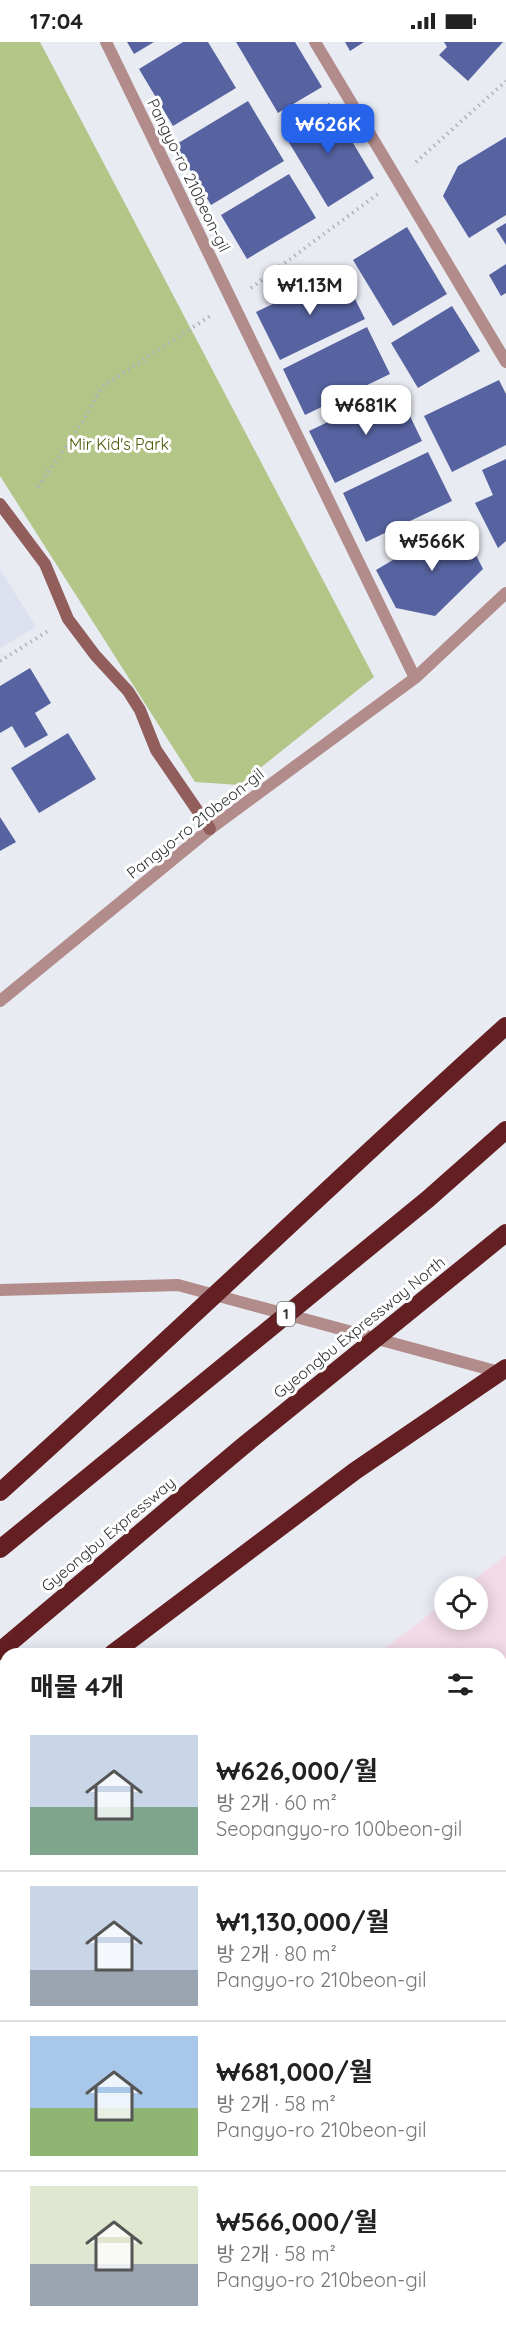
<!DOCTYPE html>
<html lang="ko">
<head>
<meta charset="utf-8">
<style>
  :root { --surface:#fff; --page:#f6f6f6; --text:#222; --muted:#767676; --line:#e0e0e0; --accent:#2563eb }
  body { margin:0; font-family:Quicksand,"Noto Sans KR",sans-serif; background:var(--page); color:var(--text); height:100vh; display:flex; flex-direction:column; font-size:22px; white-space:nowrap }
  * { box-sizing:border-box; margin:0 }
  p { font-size:20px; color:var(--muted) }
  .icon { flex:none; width:33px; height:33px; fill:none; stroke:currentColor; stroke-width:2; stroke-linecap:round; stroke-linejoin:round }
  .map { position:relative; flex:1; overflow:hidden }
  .sheet { position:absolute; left:0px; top:1606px; width:507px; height:686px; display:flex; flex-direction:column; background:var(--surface); border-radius:18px 18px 0 0; box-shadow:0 3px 15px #0003 }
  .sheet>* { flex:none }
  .controls { position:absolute; left:434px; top:1534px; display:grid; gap:12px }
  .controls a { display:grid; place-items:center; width:54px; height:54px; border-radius:50%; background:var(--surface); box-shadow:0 3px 15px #0003; font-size:30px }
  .price { position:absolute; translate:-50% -51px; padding:0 14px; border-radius:12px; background:#fff; color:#222; font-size:20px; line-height:39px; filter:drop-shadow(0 2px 3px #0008) }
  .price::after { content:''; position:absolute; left:50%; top:36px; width:18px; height:14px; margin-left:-9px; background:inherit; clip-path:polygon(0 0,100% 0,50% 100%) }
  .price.active { background:var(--accent); color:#fff }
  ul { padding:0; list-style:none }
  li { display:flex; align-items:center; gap:18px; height:150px; padding:0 30px }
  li+li { border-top:2px solid var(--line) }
  li span { display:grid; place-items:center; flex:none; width:168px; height:120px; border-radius:0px; color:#555 }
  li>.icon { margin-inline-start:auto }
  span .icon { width:72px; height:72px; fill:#fffc; stroke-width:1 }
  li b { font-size:26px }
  h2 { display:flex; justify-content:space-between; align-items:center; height:72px; padding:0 30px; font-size:26px }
  .status { display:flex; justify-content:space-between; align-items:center; height:42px; padding:0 30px; background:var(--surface); direction:ltr }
  .status svg { height:16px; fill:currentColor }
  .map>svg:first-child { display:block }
  .built { fill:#dce0ef }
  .industrial { fill:#f2dae6 }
  .green { fill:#b4c588 }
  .building { fill:#5663a0 }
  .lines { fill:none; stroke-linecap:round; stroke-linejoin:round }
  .path { stroke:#b1b3ba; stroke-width:4; stroke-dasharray:1.5 4.5; stroke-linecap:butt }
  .lane { stroke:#b18c8a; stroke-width:12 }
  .street { stroke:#b18c8a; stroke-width:12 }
  .secondary { stroke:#915e5c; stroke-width:12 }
  .highway { stroke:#631f21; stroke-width:18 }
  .labels { text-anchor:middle; stroke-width:6; stroke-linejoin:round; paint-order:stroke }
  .shield { fill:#fff; stroke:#6f7072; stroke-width:1.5 }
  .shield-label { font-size:15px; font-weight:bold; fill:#313235 }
  .street-label { font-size:16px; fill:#313235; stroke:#fff }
  .park-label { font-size:16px; fill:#475600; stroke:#fff }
</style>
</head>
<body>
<div class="status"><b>17:04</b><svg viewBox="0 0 49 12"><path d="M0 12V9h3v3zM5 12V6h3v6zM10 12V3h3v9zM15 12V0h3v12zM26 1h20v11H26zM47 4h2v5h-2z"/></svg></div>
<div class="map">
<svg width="506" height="2291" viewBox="0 0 506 2291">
  <rect width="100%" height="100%" fill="#e9ebf3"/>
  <path class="built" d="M0 527 36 585 0 606Z"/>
  <path class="industrial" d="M506 1513V2291H0V1902L6 1898V2286H501V1612H377L444 1561V1578H477V1545H464Z"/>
  <path class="green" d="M0 0H40L374 635 239 743 195 740 0 434Z"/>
  <path class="building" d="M127 0H154L134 12Z
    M183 0H208L236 46 173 84 139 27Z
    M236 0H295L322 45 278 71Z
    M345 0H364L350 9Z
    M444 0H503L468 39 439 13 447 5Z
    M248 59 284 119 211 163 175 103Z
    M329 61 374 136 328 165 282 89Z
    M506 95V173L469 196 443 154 458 124Z
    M289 132 316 176 247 217 221 173Z
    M506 181V203L496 187Z
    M407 185 447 252 393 284 353 218Z
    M506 222V251L501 254 489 233Z
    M341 229 365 277 280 318 256 270Z
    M452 264 480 309 418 346 391 301Z
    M367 285 390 332 305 373 283 327Z
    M499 338 506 352V403L452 430 424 374Z
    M397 347 422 399 335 441 309 389Z
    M428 410 452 459 366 500 343 451Z
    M506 417V499L498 506 475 461 493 453 482 428Z
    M459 479 483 527 435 574 396 566 376 528Z
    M30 626 51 661 35 671 48 693 25 706 12 684 0 691V644Z
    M68 691 96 737 39 771 11 726Z
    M0 775 16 800 0 809Z
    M6 2069V2286H339L332 2291H7L0 2281V2074Z
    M501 2124H506V2291H415L412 2286H501Z"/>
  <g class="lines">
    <path class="path" d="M416 120 506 39
      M251 246 378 152
      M38 445 81 382 102 345 213 272
      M0 619 48 589"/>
    <path class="lane" d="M501 1775 506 1777
      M0 2028 6 2023
      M501 2067 506 2060
      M358 2291 365 2286"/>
    <path class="street" d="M106 0 415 636
      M315 0 506 320
      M0 959 210 787 415 636 506 551
      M0 1248 178 1243 503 1331"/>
    <path class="secondary" d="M0 462 45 522 68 577 95 613 128 649 140 668 156 708 210 787"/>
    <path class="highway" d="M0 1450C171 1297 336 1137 506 984
      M0 1507 428 1157 506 1088
      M0 1609 242 1405 506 1191
      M112 1612 355 1429 506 1326
      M0 1697 6 1693"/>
  </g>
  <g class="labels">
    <rect class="shield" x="277" y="1260" width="18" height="24" rx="4.5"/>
    <g class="shield-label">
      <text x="286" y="1277">1</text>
    </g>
    <g class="street-label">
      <text transform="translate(189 133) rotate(64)" y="6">Pangyo-ro 210beon-gil</text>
      <text transform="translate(195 781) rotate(-38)" y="6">Pangyo-ro 210beon-gil</text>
      <text transform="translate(359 1285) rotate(-39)" y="6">Gyeongbu Expressway North</text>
      <text transform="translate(108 1492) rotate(-40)" y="6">Gyeongbu Expressway</text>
    </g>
    <g class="park-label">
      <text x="119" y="408">Mir Kid's Park</text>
    </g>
  </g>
</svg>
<div class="controls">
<a><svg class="icon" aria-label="locate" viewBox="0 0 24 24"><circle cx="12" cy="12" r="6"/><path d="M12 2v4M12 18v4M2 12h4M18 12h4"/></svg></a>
</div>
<b class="price active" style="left:328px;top:113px">₩626K</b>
<b class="price" style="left:310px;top:274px">₩1.13M</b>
<b class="price" style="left:366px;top:394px">₩681K</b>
<b class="price" style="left:432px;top:530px">₩566K</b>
<section class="sheet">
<h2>매물 4개<svg class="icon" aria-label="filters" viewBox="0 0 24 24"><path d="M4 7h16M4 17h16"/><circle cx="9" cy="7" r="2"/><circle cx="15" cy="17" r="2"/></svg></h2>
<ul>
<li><span style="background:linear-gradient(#c9d6e8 60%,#7fa58c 0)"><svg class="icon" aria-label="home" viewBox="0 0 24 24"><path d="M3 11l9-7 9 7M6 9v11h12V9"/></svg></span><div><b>₩626,000/월</b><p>방 2개 · 60 m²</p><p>Seopangyo-ro 100beon-gil</p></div></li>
<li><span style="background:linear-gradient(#c9d6e8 70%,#9aa5b1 0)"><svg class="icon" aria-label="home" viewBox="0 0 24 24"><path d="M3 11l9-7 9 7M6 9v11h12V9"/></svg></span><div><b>₩1,130,000/월</b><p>방 2개 · 80 m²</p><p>Pangyo-ro 210beon-gil</p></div></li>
<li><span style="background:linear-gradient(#a9c7e8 60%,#8fb573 0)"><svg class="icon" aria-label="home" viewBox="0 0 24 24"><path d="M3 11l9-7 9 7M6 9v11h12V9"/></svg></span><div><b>₩681,000/월</b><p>방 2개 · 58 m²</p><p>Pangyo-ro 210beon-gil</p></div></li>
<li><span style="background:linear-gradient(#dfe7d0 65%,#9aa5b1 0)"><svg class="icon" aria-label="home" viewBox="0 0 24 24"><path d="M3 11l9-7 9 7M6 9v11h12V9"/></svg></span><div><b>₩566,000/월</b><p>방 2개 · 58 m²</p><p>Pangyo-ro 210beon-gil</p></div></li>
</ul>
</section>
</div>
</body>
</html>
